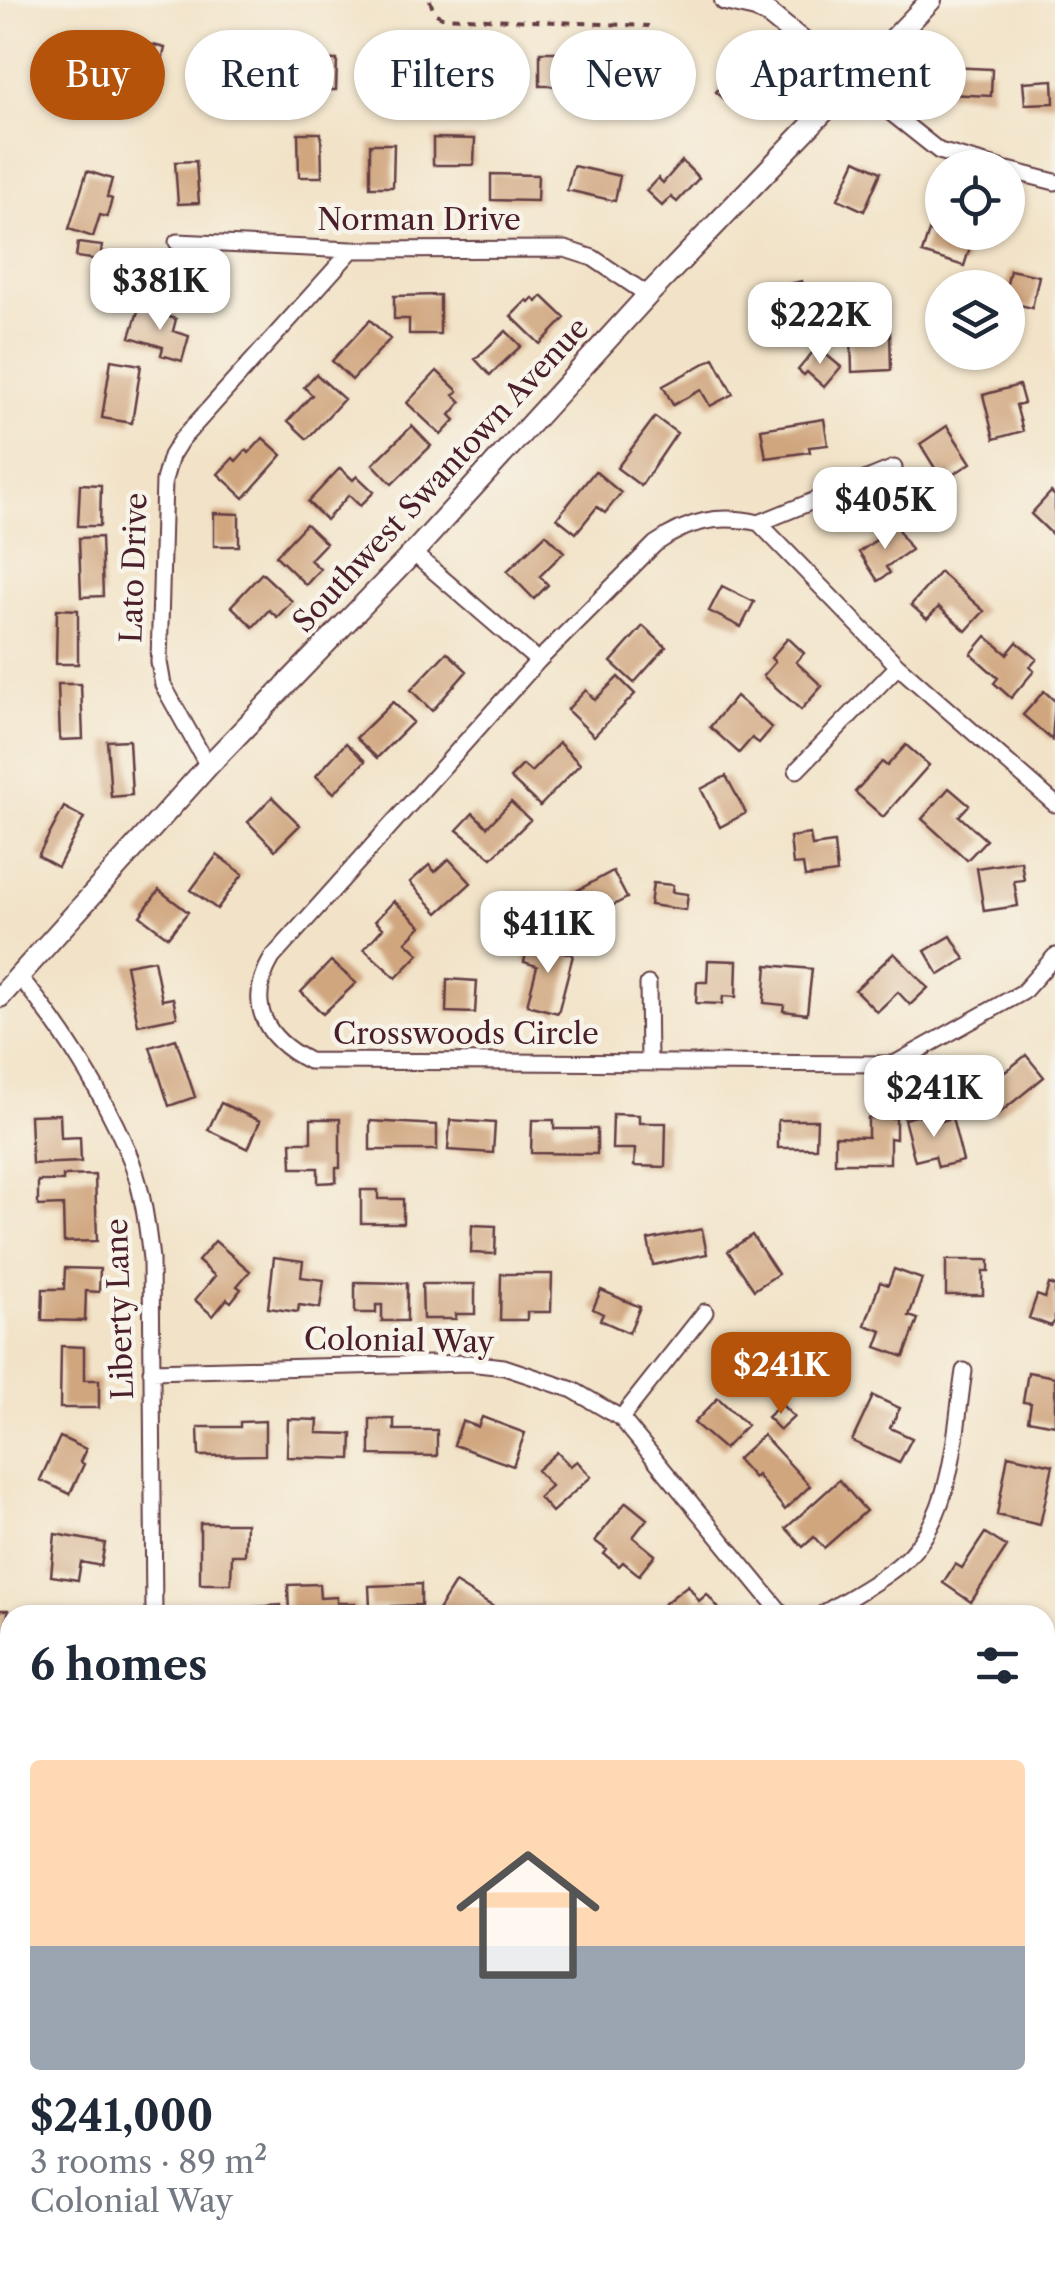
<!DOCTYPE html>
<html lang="en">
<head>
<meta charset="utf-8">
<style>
  :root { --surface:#fff; --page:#f2f2f3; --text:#1f2937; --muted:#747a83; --accent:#b45309 }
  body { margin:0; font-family:"Libre Caslon Text",serif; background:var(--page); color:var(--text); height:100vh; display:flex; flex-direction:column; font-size:38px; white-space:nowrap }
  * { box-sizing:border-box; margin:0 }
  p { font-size:32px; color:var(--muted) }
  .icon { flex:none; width:55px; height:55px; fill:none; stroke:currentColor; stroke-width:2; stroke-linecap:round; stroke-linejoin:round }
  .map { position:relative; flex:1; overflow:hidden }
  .details { position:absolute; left:0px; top:1605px; width:1055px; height:670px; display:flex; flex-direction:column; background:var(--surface); border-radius:30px 30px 0 0; box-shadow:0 2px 8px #0004 }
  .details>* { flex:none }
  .banner { position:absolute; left:30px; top:30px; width:995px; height:90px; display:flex; gap:20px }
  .tools { position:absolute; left:925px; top:150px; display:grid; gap:20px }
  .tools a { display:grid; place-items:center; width:100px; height:100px; border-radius:50%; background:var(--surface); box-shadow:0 2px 8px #0004; font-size:50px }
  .price { position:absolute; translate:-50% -85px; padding:0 22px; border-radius:20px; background:#fff; color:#222; font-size:32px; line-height:65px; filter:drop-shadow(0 2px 5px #0008) }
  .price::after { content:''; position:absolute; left:50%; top:60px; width:30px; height:22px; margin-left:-15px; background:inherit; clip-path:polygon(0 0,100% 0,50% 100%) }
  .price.active { background:var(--accent); color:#fff }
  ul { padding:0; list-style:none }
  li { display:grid; align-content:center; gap:20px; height:530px; padding:0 30px }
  li span { display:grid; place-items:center; height:310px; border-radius:10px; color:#555 }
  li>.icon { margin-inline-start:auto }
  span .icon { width:180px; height:180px; fill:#fffc; stroke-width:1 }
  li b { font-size:42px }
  h2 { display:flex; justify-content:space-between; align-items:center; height:120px; padding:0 30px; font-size:42px }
  .chip { padding:0 35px; border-radius:45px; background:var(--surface); box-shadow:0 2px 8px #0004; font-size:35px; line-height:90px }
  .chip.active { background:var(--accent); color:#fff }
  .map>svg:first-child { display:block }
  .building { fill:#d0a67f }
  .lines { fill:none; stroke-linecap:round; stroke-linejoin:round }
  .service-casing { stroke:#633c43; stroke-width:11 }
  .minor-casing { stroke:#633c43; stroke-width:19 }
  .tertiary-casing { stroke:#633c43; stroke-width:24 }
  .path { stroke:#633c43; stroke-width:4; stroke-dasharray:8 8; stroke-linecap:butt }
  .service { stroke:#fff; stroke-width:8 }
  .minor { stroke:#fff; stroke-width:15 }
  .tertiary { stroke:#fff; stroke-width:20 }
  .labels { text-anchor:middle; stroke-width:9; stroke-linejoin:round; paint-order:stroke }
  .street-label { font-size:30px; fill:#4a1f2b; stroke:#f7f3e8 }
</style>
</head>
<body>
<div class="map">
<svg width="1055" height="2275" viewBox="0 0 1055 2275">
  <rect width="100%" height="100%" fill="#f7f3e8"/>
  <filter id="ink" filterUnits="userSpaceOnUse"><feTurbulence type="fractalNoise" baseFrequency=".01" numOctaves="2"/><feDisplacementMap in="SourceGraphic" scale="20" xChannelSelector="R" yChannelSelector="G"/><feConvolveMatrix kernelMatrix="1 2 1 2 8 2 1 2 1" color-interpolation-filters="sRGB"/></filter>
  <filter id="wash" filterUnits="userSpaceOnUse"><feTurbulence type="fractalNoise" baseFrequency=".0048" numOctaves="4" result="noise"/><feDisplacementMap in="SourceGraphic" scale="40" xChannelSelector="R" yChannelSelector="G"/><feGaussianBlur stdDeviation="2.25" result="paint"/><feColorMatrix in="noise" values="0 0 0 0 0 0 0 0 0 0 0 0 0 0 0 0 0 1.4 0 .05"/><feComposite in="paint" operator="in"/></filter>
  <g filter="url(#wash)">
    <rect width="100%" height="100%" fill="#f2e3c8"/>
    <g id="blocks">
      <path class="building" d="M141 42 165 48 154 94 130 88Z
        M378 44 412 45V91L392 90V71H377Z
        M540 52H563V60H572V54H594L593 86H540Z
        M621 52 687 54 686 79 621 78Z
        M467 53H488V103L449 102V73H466Z
        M288 59 337 60 336 90H287Z
        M271 60 272 88 226 89 225 61Z
        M948 67 992 69 991 96 947 94Z
        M733 73 758 95 742 114 716 92Z
        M1053 80 1054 103 1025 104 1023 82Z
        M298 133H321L322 177H299Z
        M433 138 475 139 474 165H433Z
        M370 144H394L393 187H370Z
        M856 160 881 172 864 211 838 199Z
        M196 161 199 203 178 204 175 162Z
        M682 161 699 178 677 202 671 197 662 206 646 191 658 178 663 183Z
        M573 166 620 176 615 201 567 190Z
        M87 171 112 179 107 197 112 199 107 217 100 215 93 237 69 229Z
        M491 174 538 175 537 201 491 200Z
        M929 231 971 244 964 266 922 253Z
        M78 243 102 246 100 260 76 257Z
        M1010 270 1039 276 1032 308 1008 302 1006 288Z
        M802 281 812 320 777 329 768 289Z
        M440 295V334H409V319H394V296Z
        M542 296 565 318 540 344 511 316 527 300 529 302 533 298 537 302Z
        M139 308 176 319 173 331 189 336 182 361 161 355 163 347 130 337Z
        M370 320 390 339 352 380 332 361Z
        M506 331 521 346 490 375 475 359Z
        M890 332 891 370 852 372 851 334Z
        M817 347 841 367 824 387 807 372 804 375 798 370Z
        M714 358 733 394 710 406 701 390 673 405 663 386Z
        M111 360 141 365 132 423 102 418Z
        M437 371 458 391 454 395 461 402 450 415 455 420 441 435 407 403Z
        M316 374 344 399 307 439 288 421 312 395 304 387Z
        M1019 385 1024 403 1016 405 1023 431 994 439 983 395Z
        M655 417 677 433 641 486 617 468Z
        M824 419 828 445 809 447 810 452 766 458 761 429Z
        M412 426 431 446 392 484 373 464Z
        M947 426 971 463 943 481 920 444Z
        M263 438 282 455 244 498 218 474 233 458 236 461 246 450 249 453Z
        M340 468 353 480 357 476 374 492 360 506 349 495 326 520 308 502Z
        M595 471 621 493 605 513 597 507 576 533 557 518Z
        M80 484 101 485 100 526H78Z
        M1051 492 1055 496V537L1031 514Z
        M214 513 239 514V546H214Z
        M306 524 326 543 310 560 320 569 306 585 276 556Z
        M896 526 911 550 886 567 890 573 878 581 859 552Z
        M546 534 564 552 540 576 548 585 534 599 507 571Z
        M101 537 103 596 81 597 79 538Z
        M940 572 984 611 966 631 939 607 927 619 911 605Z
        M262 573 292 601 277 617 269 610 253 627 231 606Z
        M722 586 754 602 741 627 709 611Z
        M57 609 78 610V664H56Z
        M643 626 666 647 634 683 611 662Z
        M986 636 1007 654 1017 642 1037 659 1030 667 1034 671 1011 698 994 683 998 678 971 654Z
        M788 638 804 653 796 662 822 686 801 710 763 676 775 662 771 658Z
        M447 652 467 671 432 711 411 690Z
        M618 677 635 694 594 736 567 710 586 690 595 700Z
        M58 684H81L83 739 60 740Z
        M1044 691 1055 701 1052 740 1023 715Z
        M736 696 772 728 759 743 752 738 739 753 710 727Z
        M393 702 413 722 377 758 356 738Z
        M129 740 132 795 111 797 107 741Z
        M346 743 365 761 334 793 316 776Z
        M559 743 580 764 540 806 510 778 523 765 531 772Z
        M906 745 929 765 883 817 855 792 882 762 887 766Z
        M726 776 746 813 720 827 701 789Z
        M949 788 969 805 959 816 986 840 967 860 922 819Z
        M272 797 300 825 275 850 248 822Z
        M511 802 530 820 492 858 457 830 473 813 487 827Z
        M64 807 84 818 58 867 38 856Z
        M810 834 812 846 834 843 837 873 805 877 803 864 793 865 790 837Z
        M217 855 243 874 217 909 191 890Z
        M449 859 471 883 438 913 410 882 429 865 435 872Z
        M1021 861 1024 880 1014 881 1018 906 984 911 977 868Z
        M613 871 627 898 587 919 586 916 570 924 558 901Z
        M653 883 673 885 672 892 688 894 686 910 650 905Z
        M159 890 188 912 168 937 140 916Z
        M394 901 421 926 406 942 419 954 396 978 364 949 383 928 375 921Z
        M951 936 965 959 939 975 925 951Z
        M529 941 573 955 558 1013 527 1005 537 966 524 962Z
        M894 953 928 988 910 1005 898 992 877 1012 855 990Z
        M154 960 162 1000 173 998 177 1017 138 1025 126 965Z
        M708 960 737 961 736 997 723 996 722 1004 696 1003 697 982H707Z
        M331 961 356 983 323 1014 301 992Z
        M767 965 812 969 807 1014 783 1011 784 1005 764 1003Z
        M447 979 477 981 475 1013 446 1012Z
        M176 1039 195 1097 169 1106 150 1047Z
        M1026 1055 1044 1077 996 1116 978 1094Z
        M221 1103 260 1121 248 1149 208 1130Z
        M928 1113 931 1124 952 1118 963 1161 938 1167 935 1156 915 1161 904 1119Z
        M60 1114 61 1138 80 1137 81 1162 32 1164 30 1115Z
        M613 1114 639 1115V1123H666L665 1167 634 1166 635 1149H612Z
        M868 1118H896V1139L890 1138V1163H835V1136L868 1137Z
        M311 1119H340V1168H336V1182L318 1183V1168H292L291 1142H311Z
        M450 1120 495 1123 493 1153 448 1150Z
        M532 1120H554V1129H597V1154L531 1153Z
        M778 1120H817L816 1148H778Z
        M370 1121 437 1125V1150H370Z
        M95 1175 97 1241 64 1242 63 1205 38 1206V1181H63V1176Z
        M361 1190H378V1199H403V1223H361Z
        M472 1225 496 1226 495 1254 471 1253Z
        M702 1229 707 1254 653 1265 648 1240Z
        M752 1235 778 1274 754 1290 728 1251Z
        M215 1241 250 1271 237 1286 241 1289 231 1302 227 1299 213 1316 195 1300 215 1276 198 1261Z
        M274 1257 303 1261 301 1277 324 1280 320 1308 299 1305 298 1312 268 1308Z
        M946 1260H989V1271H983V1295H946Z
        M65 1268 100 1269 99 1292 86 1291 85 1321 42 1320 43 1289H64Z
        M894 1269 922 1279 909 1316 918 1319 904 1357 876 1347 882 1331 865 1325 880 1282 888 1285Z
        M501 1274H552L551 1312H527V1320H500Z
        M355 1282 407 1283V1321H382V1305H376V1313H355Z
        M422 1284H475V1314H456V1319H423Z
        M1049 1284 1055 1286V1321L1051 1326 1029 1318 1037 1295 1045 1298Z
        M601 1290 640 1307 629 1333 600 1320 603 1314 593 1309Z
        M770 1341 801 1345 796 1386 773 1383 775 1367H767Z
        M61 1346 84 1347V1380H99V1408H60Z
        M1028 1372 1055 1377V1425L1028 1420 1031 1403 1023 1402Z
        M873 1396 900 1408 890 1428 912 1438 899 1463 852 1441Z
        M718 1398 747 1425 724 1449 694 1423Z
        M781 1404 794 1417 780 1430 767 1417Z
        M482 1417 525 1433 513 1466 454 1445 462 1421 478 1427Z
        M288 1419 318 1420 317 1433 352 1434 351 1459 287 1457Z
        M370 1419H394V1430H437V1456L370 1455Z
        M265 1421V1455L199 1456 198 1427H240V1422Z
        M763 1435 810 1486 785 1510 757 1475 754 1478 737 1459Z
        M60 1437 86 1449 80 1462 84 1464 70 1494 40 1480Z
        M557 1452 570 1466 577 1461 591 1477 552 1512 539 1497 551 1486 537 1470Z
        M1008 1455 1053 1465 1040 1525 997 1515Z
        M839 1480 866 1511 824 1548 814 1537 803 1547 786 1528Z
        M626 1502 647 1519 633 1537 655 1555 639 1575 623 1562 619 1566 604 1554 607 1550 595 1541Z
        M200 1523H246L245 1555H232L231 1584H200Z
        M985 1533 1007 1547 971 1602 943 1583 955 1564 962 1568Z
        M55 1534 105 1543 101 1566 81 1562 78 1580 51 1576Z
        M455 1583 495 1608 491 1615H435Z
        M319 1584 320 1598 337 1597V1603H355L356 1615H289L288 1585Z
        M421 1584V1605L370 1607 369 1586Z
        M688 1585 699 1601 707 1594 724 1615H673L664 1604Z
        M281 1605V1615H254V1607Z
        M0 1610H8V1645H0Z
        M0 1737H9V1782H0Z
        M1045 1915 1055 1921V1978L1045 1973Z
        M454 2265H499L492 2275H467Z
        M513 2265 527 2266 565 2265 558 2275H506Z
        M655 2265H696L688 2275H668Z
        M700 2265H740L732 2275H692Z
        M745 2265H779L772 2275H738Z
        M941 2265H952L960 2271 966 2265 979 2275H933Z"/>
    </g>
  </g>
  <g filter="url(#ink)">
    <use href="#blocks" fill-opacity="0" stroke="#633c43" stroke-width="2.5"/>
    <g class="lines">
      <g class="service-casing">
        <path id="service" d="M821 2265 834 2275"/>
      </g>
      <g class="minor-casing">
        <path id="minor" d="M851 81 939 151 1000 168
          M1008 170 1055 182
          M177 242 352 250 565 249 593 258 648 295
          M759 523 894 468
          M413 553 538 661
          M208 766 163 685 159 662 164 480 171 456 181 440 352 250
          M797 770 898 666
          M1055 804 898 666 759 523C720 514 689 520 655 544L538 661 272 958C245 1004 265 1039 309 1061L894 1064 1023 992 1055 956
          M18 975C61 1026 106 1097 131 1160 143 1192 147 1225 151 1259L154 1615
          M648 984 649 1063
          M151 1371 469 1363 504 1367 573 1390 621 1418 783 1615
          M621 1418 705 1312
          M821 1615C846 1599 876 1584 899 1565 954 1520 954 1436 964 1371
          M0 1825H10
          M1045 2065 1055 2053
          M633 2265 647 2275
          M1042 2265 1055 2275
          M882 2275 890 2265"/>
      </g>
      <g class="tertiary-casing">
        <path id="tertiary" d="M725 0 756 7 770 15 851 81
          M0 997 208 766 413 553 648 295 931 0"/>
      </g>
      <path class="path" d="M430 0 434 13 442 17 649 26"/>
      <use href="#service" class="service"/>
      <use href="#minor" class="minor"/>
      <use href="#tertiary" class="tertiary"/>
    </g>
  </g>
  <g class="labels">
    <g class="street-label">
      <text x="419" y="230">Norman Drive</text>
      <text transform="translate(441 475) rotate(-47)" y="10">Southwest Swantown Avenue</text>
      <text transform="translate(134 568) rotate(-88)" y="10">Lato Drive</text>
      <text x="466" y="1044">Crosswoods Circle</text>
      <text transform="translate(120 1309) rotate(-92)" y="10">Liberty Lane</text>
      <text transform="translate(399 1341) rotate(1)" y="10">Colonial Way</text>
    </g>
  </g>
</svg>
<div class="tools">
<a><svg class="icon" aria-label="locate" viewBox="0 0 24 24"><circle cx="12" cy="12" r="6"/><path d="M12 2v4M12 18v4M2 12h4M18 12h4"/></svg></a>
<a><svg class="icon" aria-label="layers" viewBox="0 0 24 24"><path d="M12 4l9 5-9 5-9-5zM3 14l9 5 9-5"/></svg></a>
</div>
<b class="price" style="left:160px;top:333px">$381K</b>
<b class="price" style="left:820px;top:367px">$222K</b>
<b class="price" style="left:885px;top:552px">$405K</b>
<b class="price" style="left:548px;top:976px">$411K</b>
<b class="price" style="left:934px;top:1140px">$241K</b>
<b class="price active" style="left:781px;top:1417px">$241K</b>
<div class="banner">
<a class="chip active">Buy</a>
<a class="chip">Rent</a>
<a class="chip">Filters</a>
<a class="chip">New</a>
<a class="chip">Apartment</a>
</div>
<section class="details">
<h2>6 homes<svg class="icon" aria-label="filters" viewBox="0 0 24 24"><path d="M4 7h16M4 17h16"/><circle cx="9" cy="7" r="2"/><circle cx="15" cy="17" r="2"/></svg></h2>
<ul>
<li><span style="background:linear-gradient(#ffd9b3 60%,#9aa5b1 0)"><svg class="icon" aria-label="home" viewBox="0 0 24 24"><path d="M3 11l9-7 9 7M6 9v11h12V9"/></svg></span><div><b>$241,000</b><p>3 rooms · 89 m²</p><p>Colonial Way</p></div></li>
</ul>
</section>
</div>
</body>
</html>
